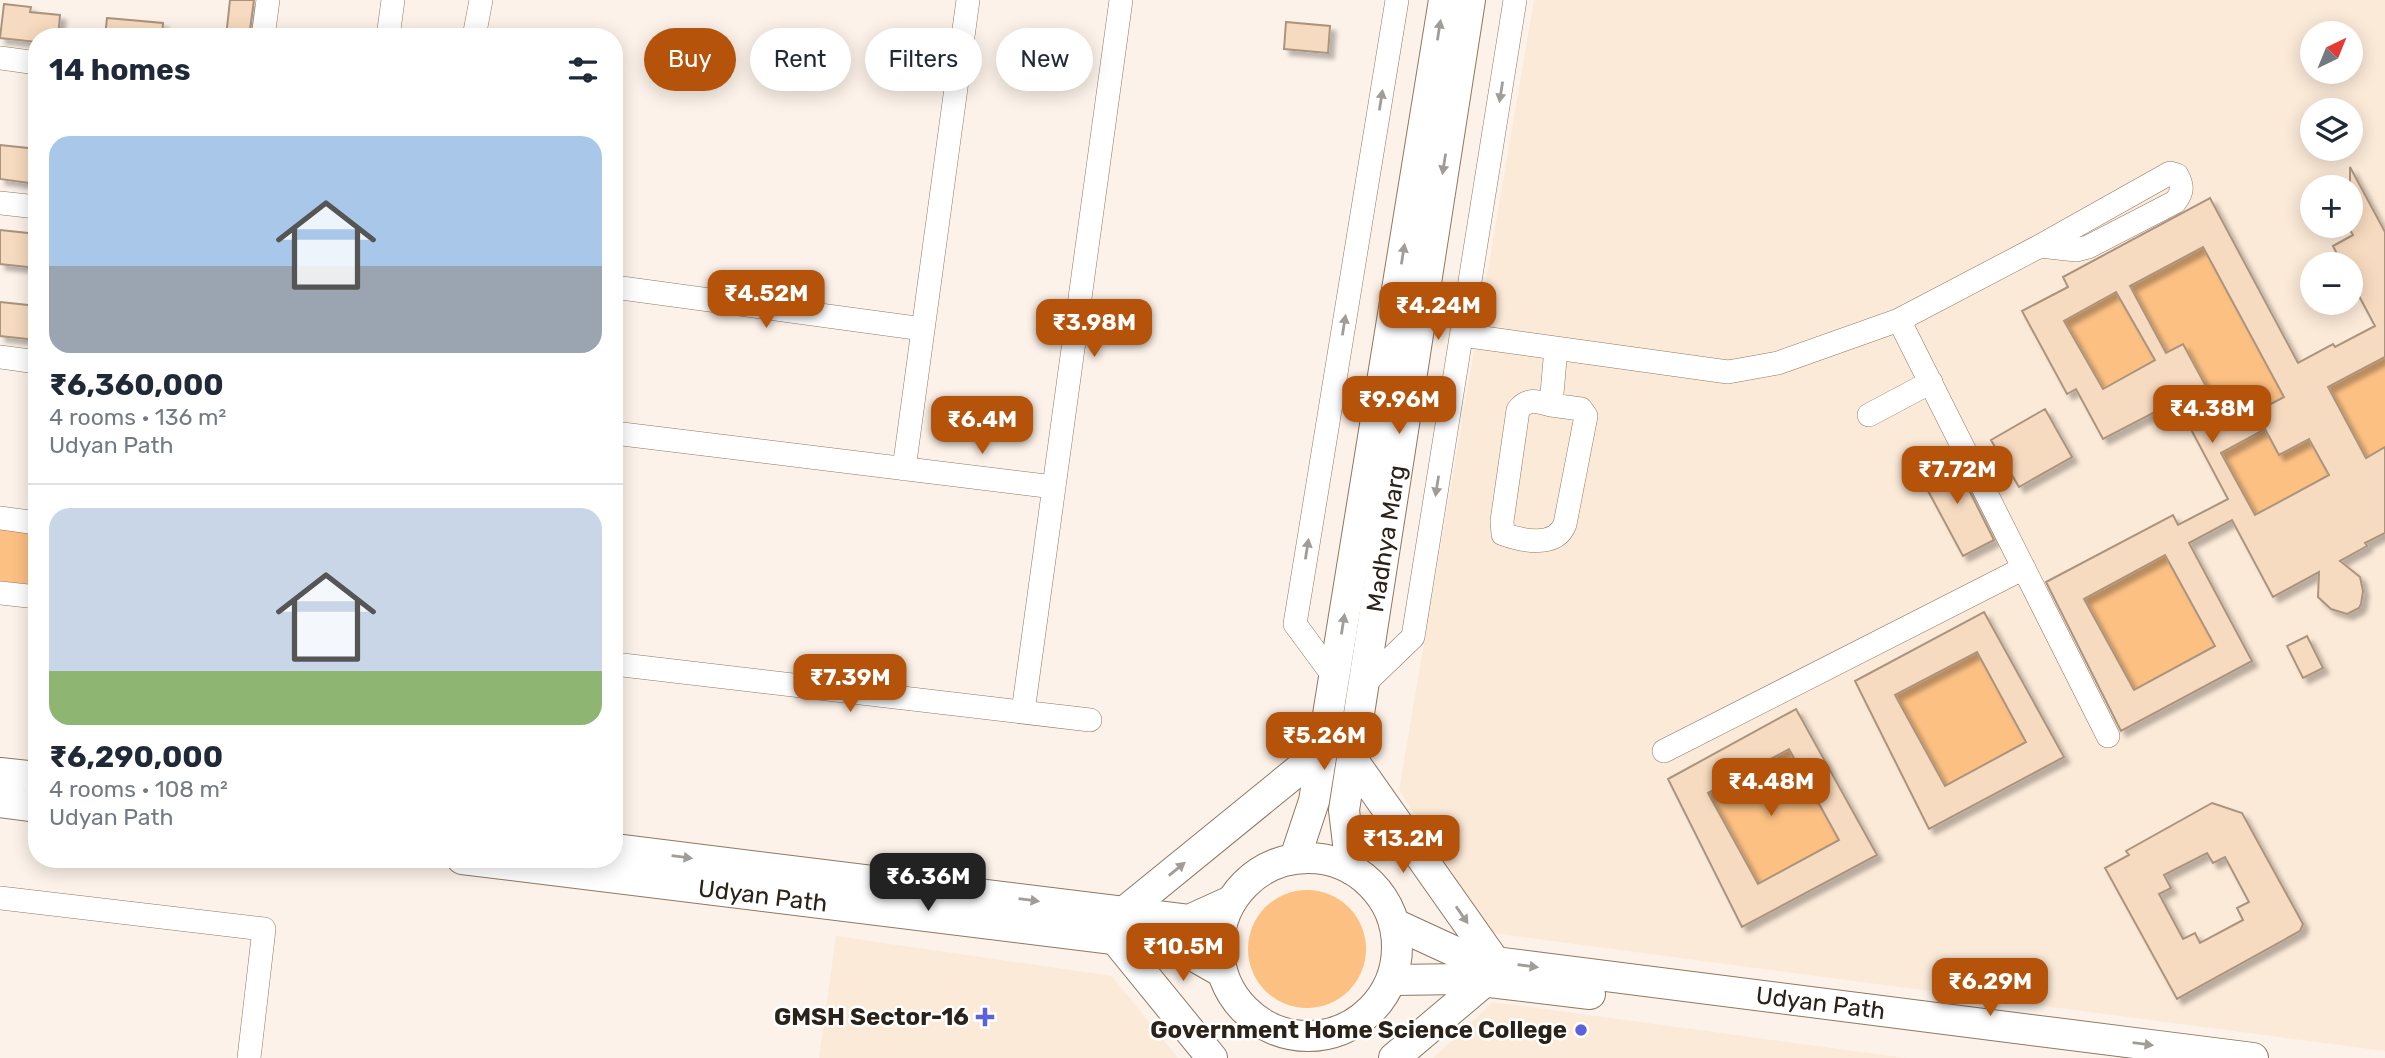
<!DOCTYPE html>
<html lang="en">
<head>
<meta charset="utf-8">
<style>
  :root { --surface:#fff; --page:#f6f6f7; --text:#1f2937; --muted:#747a83; --line:#e0e1e3; --accent:#b45309 }
  body { margin:0; font-family:Rubik,sans-serif; background:var(--page); color:var(--text); height:100vh; display:flex; flex-direction:column; font-size:26px; white-space:nowrap }
  * { box-sizing:border-box; margin:0 }
  p { font-size:23px; color:var(--muted) }
  .icon { flex:none; width:38px; height:38px; fill:none; stroke:currentColor; stroke-width:2; stroke-linecap:round; stroke-linejoin:round }
  .map { position:relative; flex:1; overflow:hidden }
  .side { position:absolute; left:28px; top:28px; width:595px; height:840px; display:flex; flex-direction:column; background:var(--surface); border-radius:28px; box-shadow:0 4px 18px #0003 }
  .side>* { flex:none }
  .guide { position:absolute; left:644px; top:28px; width:665px; height:63px; display:flex; gap:14px }
  .needle { width:46px; rotate:43deg }
  .controls { position:absolute; left:2300px; top:21px; display:grid; gap:14px }
  .controls a { display:grid; place-items:center; width:63px; height:63px; border-radius:50%; background:var(--surface); box-shadow:0 4px 18px #0003; font-size:35px }
  .price { position:absolute; translate:-50% -60px; padding:0 16px; border-radius:14px; background:var(--accent); color:#fff; font-size:23px; line-height:46px; filter:drop-shadow(0 2px 4px #0008) }
  .price::after { content:''; position:absolute; left:50%; top:42px; width:21px; height:16px; margin-left:-10px; background:inherit; clip-path:polygon(0 0,100% 0,50% 100%) }
  .price.active { background:#222; color:#fff }
  ul { padding:0; list-style:none }
  li { display:grid; align-content:center; gap:14px; height:371px; padding:0 21px }
  li+li { border-top:2px solid var(--line) }
  li span { display:grid; place-items:center; height:217px; border-radius:21px; color:#555 }
  li>.icon { margin-inline-start:auto }
  span .icon { width:126px; height:126px; fill:#fffc; stroke-width:1 }
  li b { font-size:30px }
  h2 { display:flex; justify-content:space-between; align-items:center; height:84px; padding:0 21px; font-size:30px }
  .tag { padding:0 24px; border-radius:32px; background:var(--surface); box-shadow:0 4px 18px #0003; font-size:24px; line-height:63px }
  .tag.active { background:var(--accent); color:#fff }
  .map>svg:first-child { display:block }
  .built { fill:#fcead8; fill-rule:evenodd }
  .green { fill:#fcc083 }
  .building { fill:#f7dbc0; stroke:#ab947e; stroke-width:2; fill-rule:evenodd; filter:url(#shadow) }
  .lines { fill:none; stroke-linecap:round; stroke-linejoin:round }
  .minor-casing { stroke:#8e7862; stroke-width:24 }
  .major-casing { stroke:#8e7862; stroke-width:32 }
  .minor { stroke:#fff; stroke-width:23 }
  .major { stroke:#fff; stroke-width:30 }
  .oneway { fill:#a09c98 }
  .poi-dot { fill:#5c62d9; stroke:#fff; stroke-width:2.5 }
  .labels { text-anchor:middle; stroke-width:5; stroke-linejoin:round; paint-order:stroke }
  .street-label { font-size:24px; fill:#2b2219; stroke:#fff }
  .poi-label { font-size:24px; font-weight:bold; fill:#2b2219; stroke:#fff; text-anchor:end }
</style>
</head>
<body>
<div class="map">
<svg width="2385" height="1058" viewBox="0 0 2385 1058">
  <defs>
    <filter id="shadow"><feDropShadow dx="5.5" dy="5.5" stdDeviation="2" flood-color="#0004"/></filter>
  </defs>
  <rect width="100%" height="100%" fill="#fcf2e9"/>
  <path class="built" d="M1534 0H2385V1051L1491 933 1399 790ZM2312 33H2350V72H2312ZM2312 110H2350V149H2312ZM2312 187H2350V226H2312ZM2312 264H2350V303H2312Z
    M836 936 1112 976 1178 1058H819Z
    M1493 1002 1906 1058H1433Z"/>
  <path class="green" d="M2203 247 2284 397 2228 427 2183 344 2166 353 2130 286Z
    M2116 292 2155 360 2103 389 2064 321Z
    M2385 357V447L2378 481 2328 387Z
    M2265 429 2309 439 2329 475 2255 515 2221 453Z
    M0 527 37 531V586L0 581Z
    M2165 555 2215 646 2134 690 2084 599Z
    M1977 652 2026 742 1945 786 1895 695Z
    M1790 749 1839 840 1758 884 1708 793Z
    M1248 949a59 59 0 1 1 118 0a59 59 0 1 1-118 0Z"/>
  <path class="building" d="M230 0H254L249 37H226Z
    M4 4 31 7 30 12 60 15 58 37H37V42L0 38Z
    M107 18 163 23 162 37H105Z
    M1286 22 1330 26 1328 53 1284 49Z
    M0 145 37 149V184L0 179Z
    M2350 167 2385 232V357L2328 387 2366 458 2385 447V533L2365 543 2367 546 2340 561 2360 577 2363 591 2361 604 2359 608 2347 614 2331 609 2318 597 2319 572 2273 597 2232 520 2189 543 2252 661 2121 731 2046 582 2173 515 2178 525 2228 499 2176 401 2103 439 2076 389 2067 394 2022 311 2068 287 2063 277 2210 198 2298 363 2333 344 2335 347 2375 326 2350 279V264H2342L2333 246 2353 235 2350 230ZM2203 247 2284 397 2228 427 2183 344 2166 353 2130 286ZM2116 292 2155 360 2103 389 2064 321ZM2265 429 2279 455 2309 439 2329 475 2255 515 2221 453ZM2165 555 2215 646 2134 690 2084 599Z
    M0 230 37 234V268L0 264Z
    M0 302 37 306V340L0 336Z
    M2045 409 2072 457 2019 487 1991 440Z
    M1952 456 1994 540 1963 556 1919 474Z
    M1984 612 2064 757 1929 829 1855 681ZM1977 652 2026 742 1945 786 1895 695Z
    M2307 636 2323 668 2303 678 2287 646Z
    M1796 709 1877 855 1742 927 1668 779ZM1789 749 1839 840 1758 884 1708 793Z
    M2212 803 2242 813 2303 924 2300 931 2177 999 2105 868 2129 855 2126 851ZM2207 853 2213 863 2225 857 2249 902 2237 908 2243 920 2200 943 2195 933 2183 939 2159 894 2171 888 2164 875Z"/>
  <g class="lines">
    <g class="minor-casing">
      <path id="minor" d="M263 37 268 0
        M388 37 393 0
        M474 37 481 0
        M0 58 37 63
        M0 203 37 207
        M614 287 923 329
        M1899 320 2108 736
        M1462 335 1728 372 1778 363 1899 320 2040 246 2170 173 2177 175C2183 186 2183 192 2175 202L2088 247 2076 250 2040 246
        M0 357 37 362
        M1551 405C1537 401 1527 398 1518 410L1502 521 1503 534C1523 541 1556 548 1565 524L1586 416 1581 409 1551 405 1556 348
        M1869 415 1931 382
        M614 433 1054 487
        M904 469 968 0
        M0 518 37 523
        M0 593 37 597
        M614 664 1090 720
        M1334 677 1295 624 1397 0
        M1363 685 1413 637 1515 0
        M1023 712 1121 0
        M1664 751 2024 568
        M0 898 264 929 249 1058"/>
    </g>
    <g class="major-casing">
      <g id="major">
        <path d="M1352 759 1495 962"/>
        <path d="M0 773 37 777"/>
        <path d="M0 802 37 807"/>
        <path d="M614 849 1189 920 1231 901"/>
        <circle cx="1308" cy="947" r="89"/>
        <path d="M1295 858 1314 801 1444 0"/>
        <path id="s1" d="M462 859 1178 947 1222 972"/>
        <path id="s2" d="M1351 869 1344 810 1470 0"/>
        <path d="M1124 912 1323 750"/>
        <path id="s3" d="M1395 924 1471 959 2253 1058"/>
        <path d="M1115 939 1212 1058"/>
        <path d="M1392 980 1464 979 1590 994"/>
        <path d="M1394 1058 1484 982"/>
      </g>
    </g>
    <use href="#minor" class="minor"/>
    <use href="#major" class="major"/>
  </g>
  <defs><path id="oneway-solid" d="M-6-.8H1V-3.2L6.5 0L1 3.2V.8H-6Z" transform="scale(1.75)"/></defs>
  <g class="oneway">
    <use href="#oneway-solid" transform="translate(1439 30) rotate(-81)"/>
    <use href="#oneway-solid" transform="translate(1501 92) rotate(99)"/>
    <use href="#oneway-solid" transform="translate(1381 100) rotate(-81)"/>
    <use href="#oneway-solid" transform="translate(1444 164) rotate(99)"/>
    <use href="#oneway-solid" transform="translate(1403 254) rotate(-81)"/>
    <use href="#oneway-solid" transform="translate(1344 325) rotate(-81)"/>
    <use href="#oneway-solid" transform="translate(1437 486) rotate(99)"/>
    <use href="#oneway-solid" transform="translate(1307 549) rotate(-81)"/>
    <use href="#oneway-solid" transform="translate(1343 624) rotate(-81)"/>
    <use href="#oneway-solid" transform="translate(682 857) rotate(7)"/>
    <use href="#oneway-solid" transform="translate(1177 869) rotate(-39)"/>
    <use href="#oneway-solid" transform="translate(1029 900) rotate(7)"/>
    <use href="#oneway-solid" transform="translate(1462 915) rotate(55)"/>
    <use href="#oneway-solid" transform="translate(1528 966) rotate(7)"/>
    <use href="#oneway-solid" transform="translate(2143 1044) rotate(7)"/>
  </g>
  <g class="poi-dot">
    <path d="M981.5 1006.5h7v7h7v7h-7v7h-7v-7h-7v-7h7z"/>
    <circle cx="1581" cy="1030" r="7"/>
  </g>
  <g class="labels">
    <g class="street-label">
      <text dy="8" stroke="none"><textPath href="#s2" startOffset="334">Madhya Marg</textPath></text>
      <text dy="8" stroke="none"><textPath href="#s1" startOffset="303">Udyan Path</textPath></text>
      <text dy="8" stroke="none"><textPath href="#s3" startOffset="436">Udyan Path</textPath></text>
    </g>
    <g class="poi-label">
      <text x="969" y="1025">GMSH Sector-16</text>
      <text x="1567" y="1038">Government Home Science College</text>
    </g>
  </g>
</svg>
<div class="controls">
<a><svg class="needle" viewBox="-14 -14 28 28"><path d="M0-13l5 13h-10z" fill="#e53935"/><path d="M0 13l5-13h-10z" fill="#747a83"/></svg></a>
<a><svg class="icon" aria-label="layers" viewBox="0 0 24 24"><path d="M12 4l9 5-9 5-9-5zM3 14l9 5 9-5"/></svg></a>
<a>+</a>
<a>−</a>
</div>
<b class="price" style="left:766px;top:330px">₹4.52M</b>
<b class="price" style="left:1438px;top:342px">₹4.24M</b>
<b class="price" style="left:1094px;top:359px">₹3.98M</b>
<b class="price" style="left:1399px;top:436px">₹9.96M</b>
<b class="price" style="left:2212px;top:445px">₹4.38M</b>
<b class="price" style="left:982px;top:456px">₹6.4M</b>
<b class="price" style="left:1957px;top:506px">₹7.72M</b>
<b class="price" style="left:850px;top:714px">₹7.39M</b>
<b class="price" style="left:1324px;top:772px">₹5.26M</b>
<b class="price" style="left:1771px;top:818px">₹4.48M</b>
<b class="price" style="left:1403px;top:875px">₹13.2M</b>
<b class="price active" style="left:928px;top:913px">₹6.36M</b>
<b class="price" style="left:1183px;top:983px">₹10.5M</b>
<b class="price" style="left:1990px;top:1018px">₹6.29M</b>
<div class="guide">
<a class="tag active">Buy</a>
<a class="tag">Rent</a>
<a class="tag">Filters</a>
<a class="tag">New</a>
</div>
<section class="side">
<h2>14 homes<svg class="icon" aria-label="filters" viewBox="0 0 24 24"><path d="M4 7h16M4 17h16"/><circle cx="9" cy="7" r="2"/><circle cx="15" cy="17" r="2"/></svg></h2>
<ul>
<li><span style="background:linear-gradient(#a9c7e8 60%,#9aa5b1 0)"><svg class="icon" aria-label="home" viewBox="0 0 24 24"><path d="M3 11l9-7 9 7M6 9v11h12V9"/></svg></span><div><b>₹6,360,000</b><p>4 rooms · 136 m²</p><p>Udyan Path</p></div></li>
<li><span style="background:linear-gradient(#c9d6e8 75%,#8fb573 0)"><svg class="icon" aria-label="home" viewBox="0 0 24 24"><path d="M3 11l9-7 9 7M6 9v11h12V9"/></svg></span><div><b>₹6,290,000</b><p>4 rooms · 108 m²</p><p>Udyan Path</p></div></li>
</ul>
</section>
</div>
</body>
</html>
